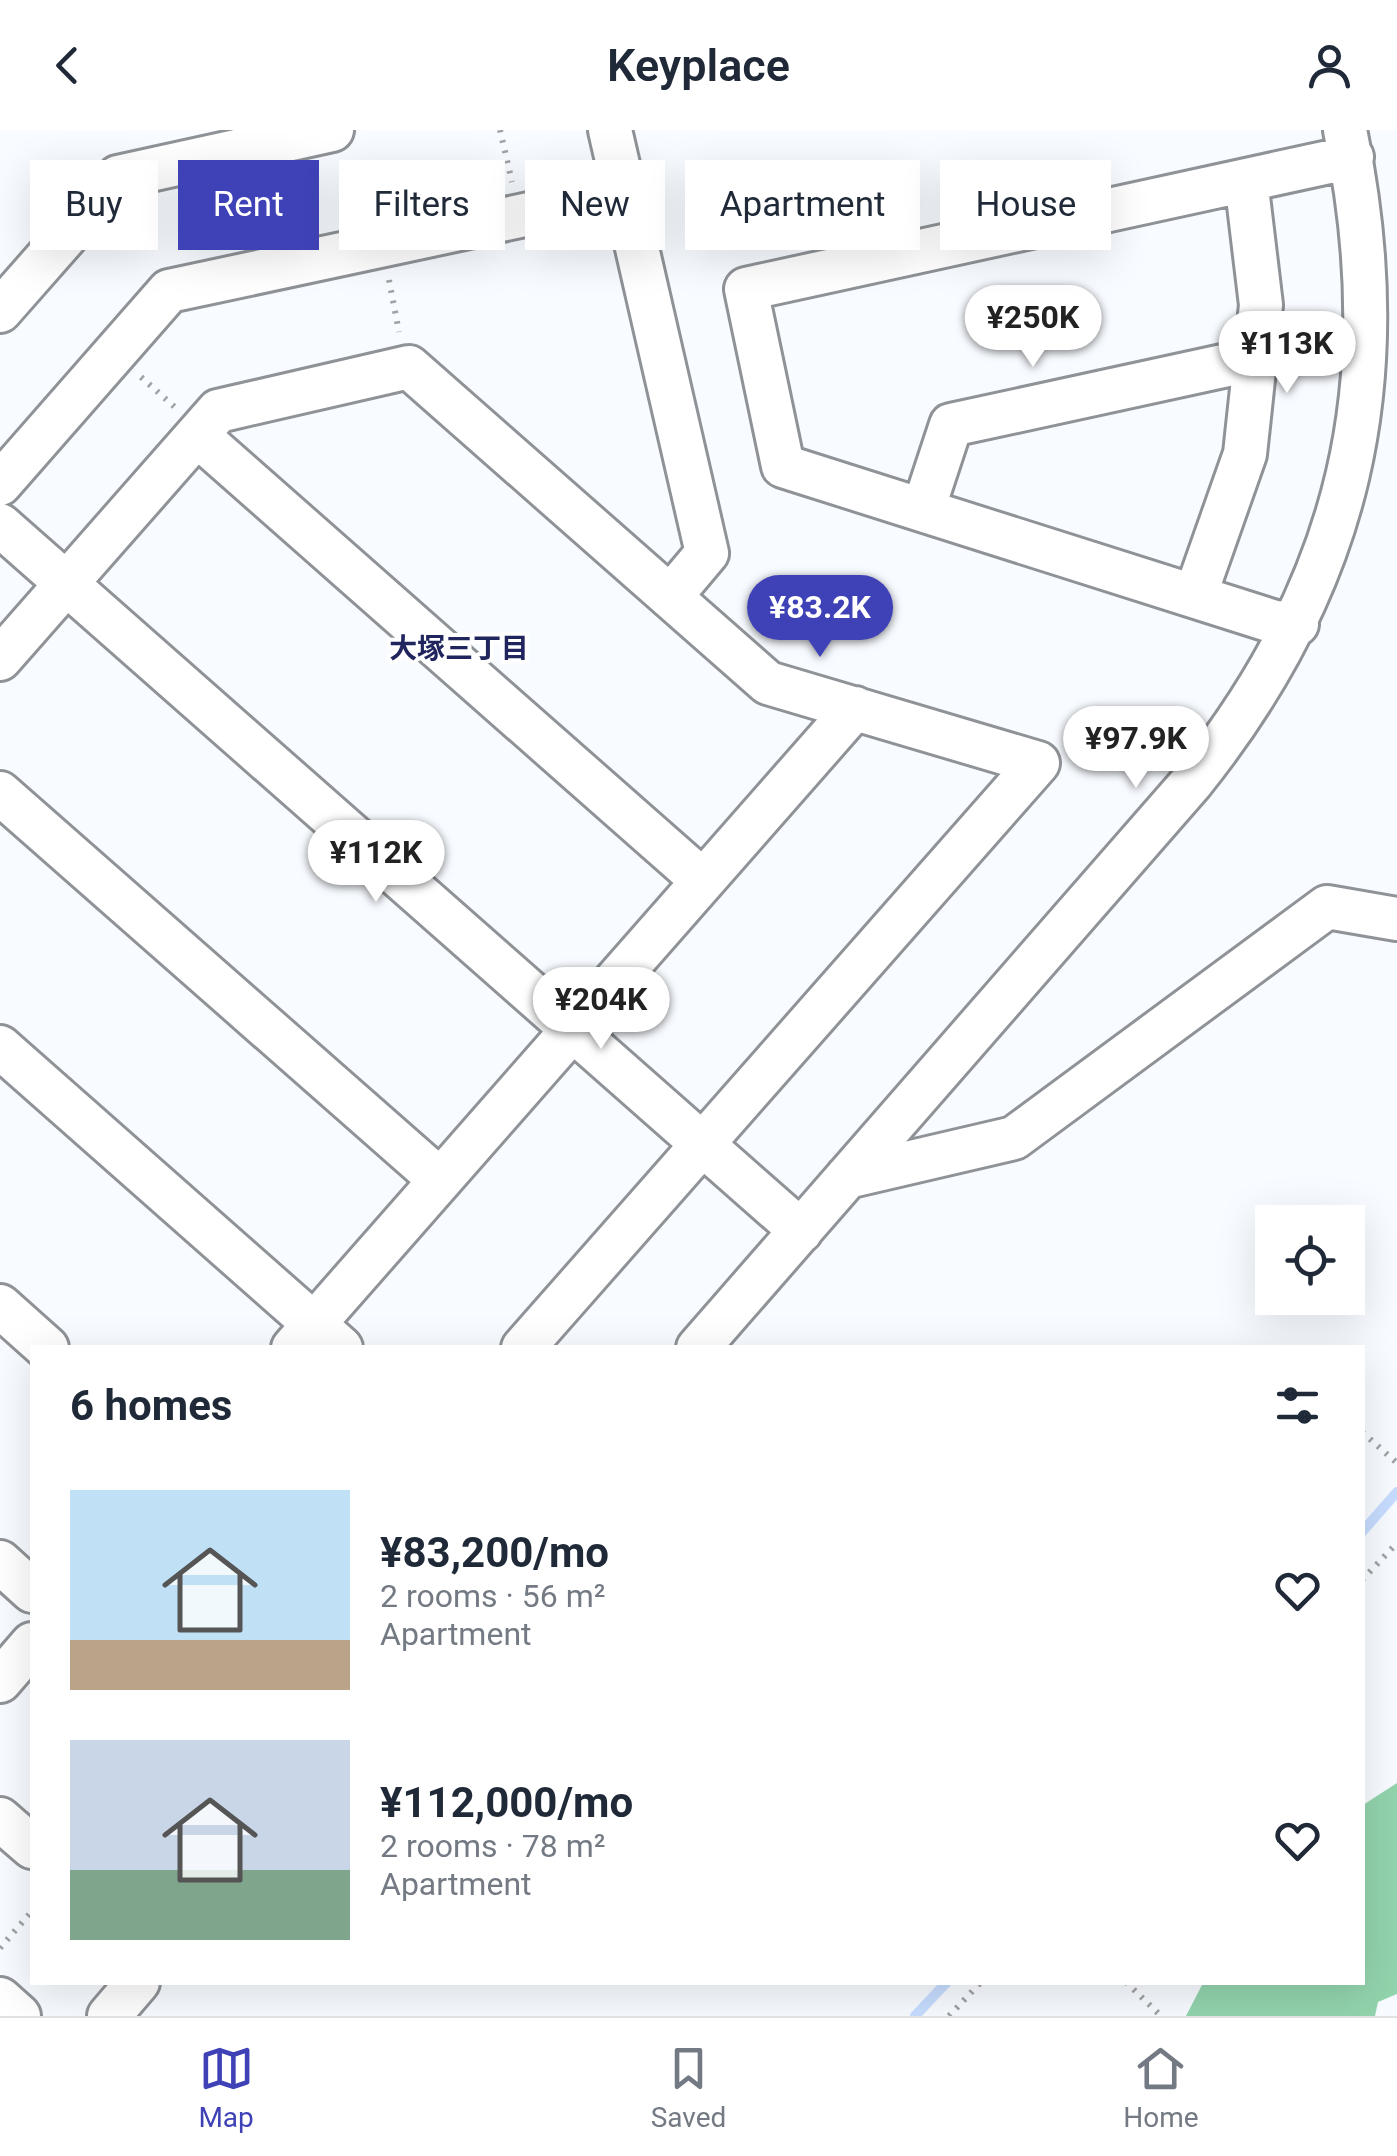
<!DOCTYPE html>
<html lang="en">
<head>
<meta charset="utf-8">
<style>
  :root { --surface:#fff; --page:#f6f6f7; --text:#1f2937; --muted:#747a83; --line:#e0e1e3; --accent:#3f42b6 }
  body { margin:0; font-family:Roboto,"Noto Sans JP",sans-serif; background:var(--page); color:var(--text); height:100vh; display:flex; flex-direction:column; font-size:38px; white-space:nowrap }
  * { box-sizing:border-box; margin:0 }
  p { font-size:32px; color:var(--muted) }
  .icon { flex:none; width:55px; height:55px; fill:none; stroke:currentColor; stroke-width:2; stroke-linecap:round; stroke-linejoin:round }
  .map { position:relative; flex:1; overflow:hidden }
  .sheet { position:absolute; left:30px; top:1215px; width:1335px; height:640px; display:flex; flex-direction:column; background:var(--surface); border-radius:0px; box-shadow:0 10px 40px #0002 }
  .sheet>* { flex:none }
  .guide { position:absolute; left:30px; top:30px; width:1338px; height:90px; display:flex; gap:20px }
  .tools { position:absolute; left:1255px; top:1075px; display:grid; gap:20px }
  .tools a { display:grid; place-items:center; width:110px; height:110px; border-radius:0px; background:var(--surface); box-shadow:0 10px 40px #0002; font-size:50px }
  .price { position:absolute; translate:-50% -85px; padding:0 22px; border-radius:35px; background:#fff; color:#222; font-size:32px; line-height:65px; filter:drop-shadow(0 2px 5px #0008) }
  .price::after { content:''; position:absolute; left:50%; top:60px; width:30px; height:22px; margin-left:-15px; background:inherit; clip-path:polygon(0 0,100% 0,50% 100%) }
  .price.selected { background:var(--accent); color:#fff }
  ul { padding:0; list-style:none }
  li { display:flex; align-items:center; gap:30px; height:250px; padding:0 40px }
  li span { display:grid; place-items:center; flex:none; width:280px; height:200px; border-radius:0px; color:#555 }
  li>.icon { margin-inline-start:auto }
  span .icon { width:120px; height:120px; fill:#fffc; stroke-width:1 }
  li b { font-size:42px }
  h2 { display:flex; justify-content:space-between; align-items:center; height:120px; padding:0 40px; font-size:42px }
  .chip { padding:0 35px; border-radius:0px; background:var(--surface); box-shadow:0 10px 40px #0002; font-size:35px; line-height:90px }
  .chip.selected { background:var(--accent); color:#fff }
  header { display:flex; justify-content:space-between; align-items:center; height:130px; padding:0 40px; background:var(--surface); font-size:45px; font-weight:600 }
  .menu { display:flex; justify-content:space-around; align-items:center; height:140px; border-top:2px solid var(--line); background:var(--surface); font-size:28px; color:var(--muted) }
  .menu a { display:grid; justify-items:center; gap:5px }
  .menu .selected { color:var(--accent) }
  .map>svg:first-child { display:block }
  .forest { fill:#92d4ad }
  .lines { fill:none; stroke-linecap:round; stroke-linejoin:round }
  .stream { stroke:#c7ddff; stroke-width:10 }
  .minor-casing { stroke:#8f9397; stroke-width:48 }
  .path { stroke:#a0a2a6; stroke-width:6; stroke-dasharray:2.5 8; stroke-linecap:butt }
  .minor { stroke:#fff; stroke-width:42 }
  .labels { text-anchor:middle; stroke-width:8; stroke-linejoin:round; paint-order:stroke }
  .neighbourhood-label { font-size:28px; font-weight:bold; fill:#21255e; stroke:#fff }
</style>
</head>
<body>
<header><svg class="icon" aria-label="back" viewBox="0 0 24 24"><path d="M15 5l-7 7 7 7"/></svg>Keyplace<svg class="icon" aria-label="person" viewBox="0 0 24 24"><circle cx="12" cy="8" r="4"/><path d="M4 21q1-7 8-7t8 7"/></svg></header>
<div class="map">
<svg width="1397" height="1886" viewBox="0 0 1397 1886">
  <rect width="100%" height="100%" fill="#f8fbff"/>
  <path class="forest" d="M1397 1653V1864L1378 1872 1375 1886H1186L1203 1853 1362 1852 1363 1675Z"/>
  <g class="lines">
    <path class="stream" d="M1362 1402 1397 1362
      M915 1886 947 1852"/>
    <g class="minor-casing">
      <path id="minor" d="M610 0 707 423 670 467
        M0 181 118 47 332 0
        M197 305 703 751
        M0 354 169 161 623 64
        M923 380 951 295 1255 229
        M0 395 801 1101
        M1195 466 1245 324 1261 175 1246 50
        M1297 494 1275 492 783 336 746 159 1352 27
        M0 529 218 281 409 237 768 553 1038 633 523 1218
        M0 663 440 1050
        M0 917 341 1218
        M847 1047 1014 1008 1327 777 1397 789
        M0 1176 47 1218
        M293 1218 855 578
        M698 1218 1191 653C1351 454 1397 250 1345 0
        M0 1432 32 1461
        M0 1551 32 1514
        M0 1689 32 1717
        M0 1869 19 1886
        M109 1886 138 1852"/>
    </g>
    <path class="path" d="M500 0 512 52
      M389 150 399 202
      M141 247 177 279
      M1362 1302 1397 1333
      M1362 1450 1397 1413
      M0 1818 32 1781
      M1126 1852 1161 1886
      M949 1886 981 1852"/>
    <use href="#minor" class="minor"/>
  </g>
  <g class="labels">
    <g class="neighbourhood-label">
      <text x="459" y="528">大塚三丁目</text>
    </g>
  </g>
</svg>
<div class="tools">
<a><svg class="icon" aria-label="locate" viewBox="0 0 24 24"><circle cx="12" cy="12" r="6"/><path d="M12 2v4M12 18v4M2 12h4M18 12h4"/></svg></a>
</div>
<b class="price" style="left:1033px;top:240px">¥250K</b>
<b class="price" style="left:1287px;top:266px">¥113K</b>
<b class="price selected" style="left:820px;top:530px">¥83.2K</b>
<b class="price" style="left:1136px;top:661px">¥97.9K</b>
<b class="price" style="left:376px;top:775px">¥112K</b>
<b class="price" style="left:601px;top:922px">¥204K</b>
<div class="guide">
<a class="chip">Buy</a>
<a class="chip selected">Rent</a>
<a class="chip">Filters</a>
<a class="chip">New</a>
<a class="chip">Apartment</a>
<a class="chip">House</a>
</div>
<section class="sheet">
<h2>6 homes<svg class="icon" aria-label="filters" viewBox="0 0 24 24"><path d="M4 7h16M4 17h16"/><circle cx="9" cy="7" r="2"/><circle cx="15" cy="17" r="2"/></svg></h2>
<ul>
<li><span style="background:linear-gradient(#bfe0f5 75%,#b9a48a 0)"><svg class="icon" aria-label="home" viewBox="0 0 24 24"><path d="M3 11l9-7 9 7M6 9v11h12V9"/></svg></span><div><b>¥83,200/mo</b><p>2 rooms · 56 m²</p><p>Apartment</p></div><svg class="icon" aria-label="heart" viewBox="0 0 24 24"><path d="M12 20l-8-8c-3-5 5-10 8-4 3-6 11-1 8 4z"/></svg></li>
<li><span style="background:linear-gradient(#c9d6e8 65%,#7fa58c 0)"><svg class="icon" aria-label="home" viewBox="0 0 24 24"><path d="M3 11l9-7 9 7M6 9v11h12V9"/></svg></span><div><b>¥112,000/mo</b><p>2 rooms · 78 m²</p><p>Apartment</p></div><svg class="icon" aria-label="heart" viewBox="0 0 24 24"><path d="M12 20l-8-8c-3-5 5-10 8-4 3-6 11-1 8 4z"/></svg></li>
</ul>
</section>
</div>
<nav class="menu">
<a class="selected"><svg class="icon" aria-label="map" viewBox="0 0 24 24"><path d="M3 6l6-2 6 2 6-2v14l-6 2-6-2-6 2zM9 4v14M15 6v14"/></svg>Map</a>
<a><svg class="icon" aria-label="saved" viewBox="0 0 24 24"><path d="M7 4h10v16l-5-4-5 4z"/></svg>Saved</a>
<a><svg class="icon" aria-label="home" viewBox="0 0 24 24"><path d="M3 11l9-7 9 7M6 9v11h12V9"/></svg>Home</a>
</nav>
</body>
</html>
